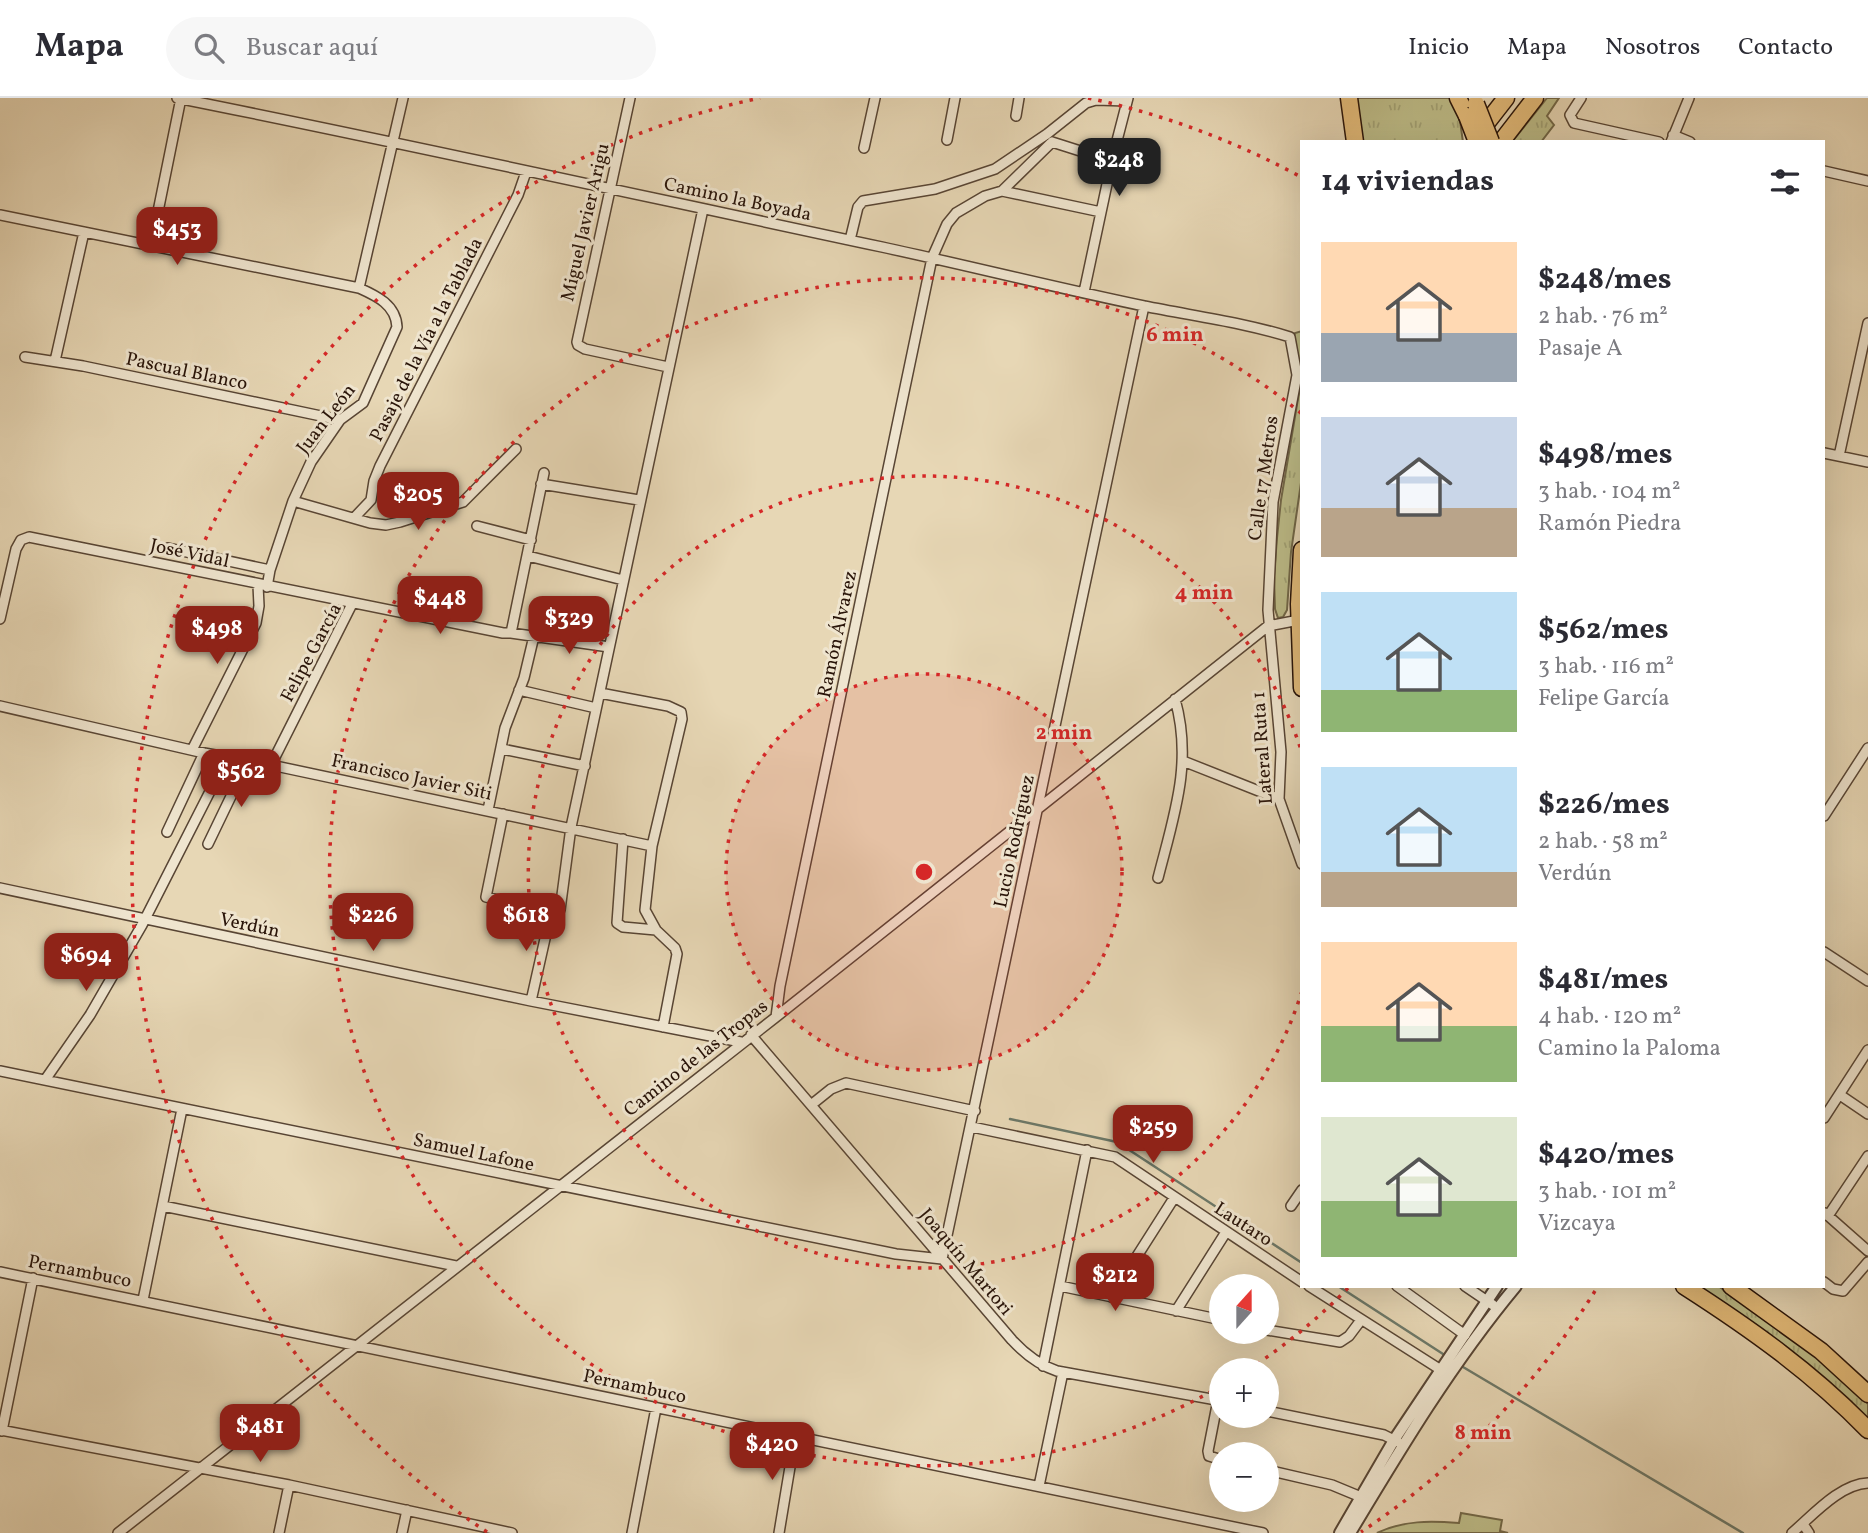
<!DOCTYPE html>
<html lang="es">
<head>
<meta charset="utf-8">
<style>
  :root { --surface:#fff; --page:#f7f7f7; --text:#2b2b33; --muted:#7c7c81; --line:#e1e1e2; --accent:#8f2418 }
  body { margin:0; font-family:Vollkorn,serif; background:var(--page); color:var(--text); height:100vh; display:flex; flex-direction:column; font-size:26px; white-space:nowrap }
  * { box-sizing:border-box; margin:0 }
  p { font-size:23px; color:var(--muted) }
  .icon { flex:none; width:38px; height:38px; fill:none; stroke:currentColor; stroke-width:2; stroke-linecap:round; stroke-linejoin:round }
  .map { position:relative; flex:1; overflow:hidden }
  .details { position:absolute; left:1300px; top:42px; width:525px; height:1148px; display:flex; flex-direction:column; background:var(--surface); border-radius:0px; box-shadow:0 7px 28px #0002 }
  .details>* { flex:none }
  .needle { width:46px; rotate:21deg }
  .controls { position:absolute; left:1209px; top:1176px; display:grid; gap:14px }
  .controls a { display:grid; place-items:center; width:70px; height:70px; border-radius:50%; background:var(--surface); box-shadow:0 7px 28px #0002; font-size:35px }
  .price { position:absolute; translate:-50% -60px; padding:0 16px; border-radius:14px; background:var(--accent); color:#fff; font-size:23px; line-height:46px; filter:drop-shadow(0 2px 4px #0008) }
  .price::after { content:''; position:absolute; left:50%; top:42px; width:21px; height:16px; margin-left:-10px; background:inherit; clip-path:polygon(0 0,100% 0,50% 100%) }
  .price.selected { background:#222; color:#fff }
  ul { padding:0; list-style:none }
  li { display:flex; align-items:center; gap:21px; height:175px; padding:0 21px }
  li span { display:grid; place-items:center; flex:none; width:196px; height:140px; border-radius:0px; color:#555 }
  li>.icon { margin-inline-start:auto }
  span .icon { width:84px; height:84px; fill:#fffc; stroke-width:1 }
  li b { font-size:30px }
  h2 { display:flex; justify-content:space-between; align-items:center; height:84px; padding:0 21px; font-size:30px }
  header { display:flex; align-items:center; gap:42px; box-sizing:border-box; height:98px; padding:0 35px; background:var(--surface); border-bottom:2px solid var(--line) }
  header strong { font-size:33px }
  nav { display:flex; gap:38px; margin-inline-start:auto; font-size:24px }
  .search { width:490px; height:63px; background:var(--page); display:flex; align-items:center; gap:18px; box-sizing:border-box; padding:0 24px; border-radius:38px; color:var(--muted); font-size:26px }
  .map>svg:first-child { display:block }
  .grass { fill:url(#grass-tufts); stroke:#736848; stroke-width:2 }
  .garden { fill:#bdbc88; stroke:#736848; stroke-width:2 }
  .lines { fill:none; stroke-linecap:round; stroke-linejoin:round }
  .stream { stroke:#6c7868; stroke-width:2.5 }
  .minor-casing { stroke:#584534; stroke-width:12 }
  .tertiary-casing { stroke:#584534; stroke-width:14 }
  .trunk-casing { stroke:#291409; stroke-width:19 }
  .minor { stroke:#efe5cf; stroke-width:9 }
  .tertiary { stroke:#efe5cf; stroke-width:10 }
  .trunk { stroke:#e4bc7a; stroke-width:16 }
  .trunk-bridge-casing { stroke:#291409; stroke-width:19; stroke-linecap:butt }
  .trunk-bridge { stroke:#e4bc7a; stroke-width:16 }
  .ring { fill:none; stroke:#d62828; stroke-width:3.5; stroke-dasharray:3.5 7 }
  .labels { text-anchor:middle; stroke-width:6; stroke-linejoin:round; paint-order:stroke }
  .street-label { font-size:19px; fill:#291409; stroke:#efe5cf }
  .centre { fill:#d62828; stroke:#efe5cf; stroke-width:3.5 }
  .ring-label { font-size:21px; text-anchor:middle; font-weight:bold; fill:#d62828; stroke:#efe5cf; stroke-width:6; stroke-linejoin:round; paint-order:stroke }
</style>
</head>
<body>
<header>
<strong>Mapa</strong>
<div class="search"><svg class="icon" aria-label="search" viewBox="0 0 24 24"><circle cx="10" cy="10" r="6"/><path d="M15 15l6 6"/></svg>Buscar aquí</div>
<nav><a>Inicio</a><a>Mapa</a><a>Nosotros</a><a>Contacto</a></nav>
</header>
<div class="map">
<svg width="1868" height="1435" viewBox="0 0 1868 1435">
  <defs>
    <pattern id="grass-tufts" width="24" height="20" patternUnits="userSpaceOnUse" patternTransform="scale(1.75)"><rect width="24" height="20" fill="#bdbc88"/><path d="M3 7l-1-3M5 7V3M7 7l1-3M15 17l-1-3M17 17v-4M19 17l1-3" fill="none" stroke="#a2a174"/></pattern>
  </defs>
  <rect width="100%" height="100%" fill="#e7d7b5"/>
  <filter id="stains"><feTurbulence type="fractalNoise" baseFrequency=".00286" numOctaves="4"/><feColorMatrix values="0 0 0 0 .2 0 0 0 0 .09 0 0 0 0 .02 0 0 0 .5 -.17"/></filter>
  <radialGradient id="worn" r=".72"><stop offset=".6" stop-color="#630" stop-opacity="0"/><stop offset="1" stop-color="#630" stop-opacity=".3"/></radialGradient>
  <path class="grass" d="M1356 0H1451L1460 23 1463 44H1361Z
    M1547 0H1559L1547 18 1554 27 1541 44H1512Z
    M1302 233V378L1291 454 1287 512 1283 519 1278 520 1275 511 1274 478 1277 440 1281 402 1301 283 1293 240 1295 235Z
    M1695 1188H1718L1763 1218 1821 1263 1868 1306V1323Z"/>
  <path class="garden" d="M1461 1415 1502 1422 1500 1433 1508 1435H1377C1403 1422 1431 1423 1459 1425Z"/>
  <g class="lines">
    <path class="stream" d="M1010 1021 1117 1044 1302 1165
      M1338 1188 1443 1256
      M1463 1269 1743 1435"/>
    <g class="minor-casing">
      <path id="minor" d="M177 0C413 47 647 99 882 149 970 168 1057 190 1144 208 1193 218 1242 224 1290 239L1297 277 1273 404 1268 512 1281 654 1279 701 1302 766
        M630 0 577 244 578 247 585 251 668 269
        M1581 0 1570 17 1574 25 1659 44
        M1016 18 1019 0
        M1673 37 1690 44
        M947 42 955 0
        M1052 44 1096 58H1113
        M1671 44 1689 0
        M864 50 875 0
        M1824 73 1868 83
        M1002 93 1101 114
        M0 117 359 190C377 198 396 207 397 229L363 305 340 322 311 364 293 403 270 472 267 489
        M850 142 858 109 863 103 935 91 995 71 1047 36 1086 5 1096 2 1127 3
        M151 148 181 0
        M359 190 403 0
        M1084 194 1113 58 1128 0
        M25 259 83 268 340 322
        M55 263 84 134
        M1824 355 1868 364
        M1839 358 1868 225
        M541 386 639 402
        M293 403 370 425 386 427 400 424 463 404 516 351
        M354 420 371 402 374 383 380 368 518 97 526 74
        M477 428 531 442
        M168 450 270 472
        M528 458 623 482
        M0 521 16 451 21 442 29 439 503 535H511L609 549
        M511 535 544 375
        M519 592 596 610
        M600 595 668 608 681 614 682 621 652 748 645 812 656 832 675 850 677 856 663 929
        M0 608 204 655 271 667 652 748
        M502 651 585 668
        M192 652 256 525 259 508 258 487
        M1183 663 1279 701
        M271 667 352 506
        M488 712 505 630 524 580 534 538
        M503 716 486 799 554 815 560 812 571 729 703 111
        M1824 718 1868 650
        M167 734 204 655
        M623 741 617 825 623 829 656 832
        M208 746 248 663
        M1158 780C1174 717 1193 665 1175 601
        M0 790 531 903 741 944
        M1824 854 1868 883
        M531 903 551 814
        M776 919 780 888 932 160 947 126 956 115 985 98 1002 93 1052 44
        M751 937 1012 1242C1025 1256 1039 1267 1057 1273L1222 1303
        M0 973 896 1156 942 1161 1144 208
        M45 982 90 917 142 827 227 660
        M1840 997 1868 1016
        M811 1007 831 991 846 985 975 1013
        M1824 1020 1868 952
        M972 1029 1115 1059 1302 1184
        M163 1108 456 1168
        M1291 1108 1302 1092
        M1825 1115 1868 1153
        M1828 1118 1868 1058
        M0 1174 1263 1435
        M1824 1184 1833 1191 1843 1193 1868 1164
        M1060 1188 1222 1222
        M1309 1188 1441 1272
        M1397 1188 1465 1237
        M1465 1188 1493 1207
        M1111 1199 1174 1100
        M143 1202 182 1011
        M1176 1213 1226 1134
        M1267 1232 1340 1244 1349 1238 1361 1222
        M1043 1268 1087 1052
        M1218 1302 1208 1353 1209 1358 1222 1362
        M1267 1313 1384 1337 1398 1344
        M0 1332 289 1387 512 1435
        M2 1333 33 1180
        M1267 1372 1332 1387 1361 1399H1367
        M1039 1388 1063 1274
        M1803 1426 1809 1435
        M118 1435 776 919 1268 528 1299 522
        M279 1435 289 1387
        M402 1435 407 1412
        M632 1435 656 1310
        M779 1435 795 1339
        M1792 1435C1813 1417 1840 1386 1868 1385"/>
    </g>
    <g class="tertiary-casing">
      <path id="tertiary" d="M1340 1435 1394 1342 1497 1188
        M1350 1435C1401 1350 1452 1265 1516 1188"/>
    </g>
    <g class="trunk-casing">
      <path id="trunk" d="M1349 0 1355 44
        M1458 0 1467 18
        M1478 36 1506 0
        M1501 44 1535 0
        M1302 452 1299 506 1302 590
        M1684 1188C1751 1231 1813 1275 1868 1332
        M1731 1188 1821 1253 1868 1296"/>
    </g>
    <use href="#minor" class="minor"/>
    <use href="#tertiary" class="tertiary"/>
    <use href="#trunk" class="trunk"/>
    <g class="trunk-bridge-casing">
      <path id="trunk-bridge" d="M1476 6 1491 44
        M1467 18 1477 44"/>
    </g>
    <use href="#trunk-bridge" class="trunk-bridge"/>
  </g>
  <circle cx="924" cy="774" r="198" fill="#d62828" fill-opacity=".12"/>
  <g class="ring">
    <circle cx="924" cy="774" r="198"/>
    <path d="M1302 893A396 396 0 1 1 1302 655"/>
    <path d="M1348 1190A594 594 0 0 1 1248 1272M1221 1288A594 594 0 1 1 1302 316"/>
    <path d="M1595 1193A791 791 0 0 1 1361 1434M487 1434A791 791 0 0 1 760 0M1088 0A791 791 0 0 1 1301 79"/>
  </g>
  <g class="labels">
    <g class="street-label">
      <text transform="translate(738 100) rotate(12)" y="7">Camino la Boyada</text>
      <text transform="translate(584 124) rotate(-77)" y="7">Miguel Javier Arigu</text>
      <text transform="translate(425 241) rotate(-63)" y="7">Pasaje de la Vía a la Tablada</text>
      <text transform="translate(187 272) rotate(12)" y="7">Pascual Blanco</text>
      <text transform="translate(325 320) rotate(-52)" y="7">Juan León</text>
      <text transform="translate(1262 380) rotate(-82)" y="7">Calle 17 Metros</text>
      <text transform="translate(190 454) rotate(12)" y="7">José Vidal</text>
      <text transform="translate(836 536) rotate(-78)" y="7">Ramón Álvarez</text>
      <text transform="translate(310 554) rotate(-62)" y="7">Felipe García</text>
      <text transform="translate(1261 650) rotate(-94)" y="7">Lateral Ruta 1</text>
      <text transform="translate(412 678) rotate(12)" y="7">Francisco Javier Siti</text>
      <text transform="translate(1013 743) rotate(-78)" y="7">Lucio Rodríguez</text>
      <text transform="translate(250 826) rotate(12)" y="7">Verdún</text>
      <text transform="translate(695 959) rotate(-38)" y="7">Camino de las Tropas</text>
      <text transform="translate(474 1053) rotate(12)" y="7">Samuel Lafone</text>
      <text transform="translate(1244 1125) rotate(33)" y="7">Lautaro</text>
      <text transform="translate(967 1163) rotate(50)" y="7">Joaquín Martori</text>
      <text transform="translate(80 1172) rotate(11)" y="7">Pernambuco</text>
      <text transform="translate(635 1287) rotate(12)" y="7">Pernambuco</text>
    </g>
  </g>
  <circle cx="924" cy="774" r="10" class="centre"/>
  <g class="ring-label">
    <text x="1175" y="243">6 min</text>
    <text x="1204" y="501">4 min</text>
    <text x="1064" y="641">2 min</text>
    <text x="1483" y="1341">8 min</text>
  </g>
  <rect width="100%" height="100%" filter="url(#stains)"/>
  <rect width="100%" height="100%" fill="url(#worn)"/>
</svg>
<div class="controls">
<a><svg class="needle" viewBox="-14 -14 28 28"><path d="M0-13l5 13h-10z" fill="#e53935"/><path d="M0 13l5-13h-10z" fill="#7c7c81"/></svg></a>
<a>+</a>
<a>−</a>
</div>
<b class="price selected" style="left:1119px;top:100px">$248</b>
<b class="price" style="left:177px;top:169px">$453</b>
<b class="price" style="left:418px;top:434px">$205</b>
<b class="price" style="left:440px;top:538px">$448</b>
<b class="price" style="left:569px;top:558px">$329</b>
<b class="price" style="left:217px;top:568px">$498</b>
<b class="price" style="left:241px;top:711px">$562</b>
<b class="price" style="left:373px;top:855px">$226</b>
<b class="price" style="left:526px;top:855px">$618</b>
<b class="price" style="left:86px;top:895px">$694</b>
<b class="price" style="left:1153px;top:1067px">$259</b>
<b class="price" style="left:1115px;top:1215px">$212</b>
<b class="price" style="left:260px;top:1366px">$481</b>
<b class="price" style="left:772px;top:1384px">$420</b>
<section class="details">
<h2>14 viviendas<svg class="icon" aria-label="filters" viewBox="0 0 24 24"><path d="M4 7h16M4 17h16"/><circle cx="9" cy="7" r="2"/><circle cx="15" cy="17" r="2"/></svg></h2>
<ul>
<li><span style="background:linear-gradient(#ffd9b3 65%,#9aa5b1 0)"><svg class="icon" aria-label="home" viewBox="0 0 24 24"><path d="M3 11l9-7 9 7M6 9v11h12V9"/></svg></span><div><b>$248/mes</b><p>2 hab. · 76 m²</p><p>Pasaje A</p></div></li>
<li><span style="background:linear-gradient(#c9d6e8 65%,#b9a48a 0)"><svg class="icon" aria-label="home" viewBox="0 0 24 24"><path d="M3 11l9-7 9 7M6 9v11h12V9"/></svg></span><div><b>$498/mes</b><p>3 hab. · 104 m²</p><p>Ramón Piedra</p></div></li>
<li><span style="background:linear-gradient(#bfe0f5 70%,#8fb573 0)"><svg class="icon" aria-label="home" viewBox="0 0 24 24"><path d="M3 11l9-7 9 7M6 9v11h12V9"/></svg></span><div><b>$562/mes</b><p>3 hab. · 116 m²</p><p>Felipe García</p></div></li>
<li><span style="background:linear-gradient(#bfe0f5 75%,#b9a48a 0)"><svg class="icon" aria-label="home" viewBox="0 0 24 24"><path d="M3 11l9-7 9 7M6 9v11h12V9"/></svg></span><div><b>$226/mes</b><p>2 hab. · 58 m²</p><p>Verdún</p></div></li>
<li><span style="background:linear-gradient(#ffd9b3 60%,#8fb573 0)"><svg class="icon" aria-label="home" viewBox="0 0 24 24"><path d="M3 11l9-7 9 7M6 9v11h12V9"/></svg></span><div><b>$481/mes</b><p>4 hab. · 120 m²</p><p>Camino la Paloma</p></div></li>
<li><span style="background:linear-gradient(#dfe7d0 60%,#8fb573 0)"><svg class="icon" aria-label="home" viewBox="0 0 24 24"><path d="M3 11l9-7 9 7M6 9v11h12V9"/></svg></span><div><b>$420/mes</b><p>3 hab. · 101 m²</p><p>Vizcaya</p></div></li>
</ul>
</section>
</div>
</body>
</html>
